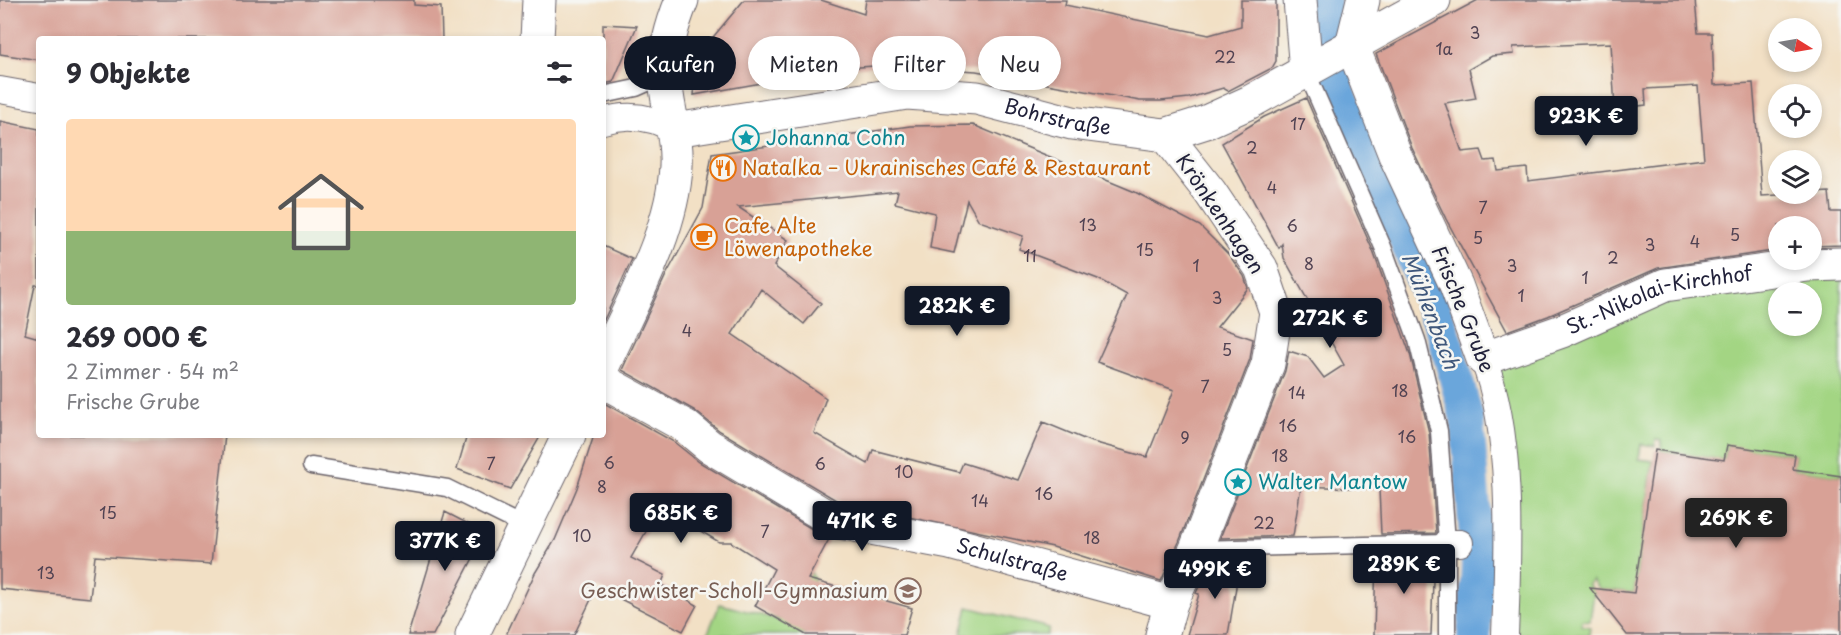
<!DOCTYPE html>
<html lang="de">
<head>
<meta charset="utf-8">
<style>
  :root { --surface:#fff; --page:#f2f2f3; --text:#2b2b33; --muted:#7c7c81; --accent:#111827 }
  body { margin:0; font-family:"Playpen Sans",sans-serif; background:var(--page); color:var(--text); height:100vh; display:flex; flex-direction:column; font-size:22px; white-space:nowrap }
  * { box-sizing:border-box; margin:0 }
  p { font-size:20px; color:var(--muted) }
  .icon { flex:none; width:33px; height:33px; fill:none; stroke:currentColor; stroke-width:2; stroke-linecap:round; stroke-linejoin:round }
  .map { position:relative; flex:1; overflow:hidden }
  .drawer { position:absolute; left:36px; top:36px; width:570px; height:402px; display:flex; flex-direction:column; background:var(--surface); border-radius:6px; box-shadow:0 3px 9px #0003 }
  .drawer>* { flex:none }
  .banner { position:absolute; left:624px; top:36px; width:570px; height:54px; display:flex; gap:12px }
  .needle { width:39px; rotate:101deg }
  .buttons { position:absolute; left:1768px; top:18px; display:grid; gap:12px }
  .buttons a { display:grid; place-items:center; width:54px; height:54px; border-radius:50%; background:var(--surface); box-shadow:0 3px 9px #0003; font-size:30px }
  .price { position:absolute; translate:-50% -51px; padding:0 14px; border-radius:6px; background:var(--accent); color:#fff; font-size:20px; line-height:39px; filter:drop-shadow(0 2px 3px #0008) }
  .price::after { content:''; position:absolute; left:50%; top:36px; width:18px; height:14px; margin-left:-9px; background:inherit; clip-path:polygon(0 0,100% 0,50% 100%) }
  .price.current { background:#222; color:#fff }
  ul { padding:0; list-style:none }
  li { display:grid; align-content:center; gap:12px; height:318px; padding:0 30px }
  li span { display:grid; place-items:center; height:186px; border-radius:6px; color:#555 }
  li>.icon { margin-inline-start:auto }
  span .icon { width:108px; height:108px; fill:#fffc; stroke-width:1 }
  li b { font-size:26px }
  h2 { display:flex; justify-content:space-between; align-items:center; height:72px; padding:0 30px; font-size:26px }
  .pill { padding:0 21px; border-radius:27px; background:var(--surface); box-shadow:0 3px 9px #0003; font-size:21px; line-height:54px }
  .pill.current { background:var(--accent); color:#fff }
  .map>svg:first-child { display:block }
  .green { fill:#a3d583; stroke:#627c5f; stroke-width:1.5; fill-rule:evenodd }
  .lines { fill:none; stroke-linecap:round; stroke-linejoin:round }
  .canal { stroke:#6ba6db; stroke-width:34 }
  .building { fill:#d8a196; fill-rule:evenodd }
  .service-casing { stroke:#6b646b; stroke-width:19 }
  .pedestrian-casing { stroke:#6b646b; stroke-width:28 }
  .minor-casing { stroke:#6b646b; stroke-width:35 }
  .service { stroke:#fff; stroke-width:16 }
  .pedestrian { stroke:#fff; stroke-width:26 }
  .minor { stroke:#fff; stroke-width:33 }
  .labels { text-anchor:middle; stroke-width:5; stroke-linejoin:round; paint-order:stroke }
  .number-label { font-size:16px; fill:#504252 }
  .street-label { font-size:20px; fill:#22223b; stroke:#f6f6f2 }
  .culture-label { font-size:20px; fill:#0d838f; stroke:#f6f6f2; text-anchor:start }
  .food-label { font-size:20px; fill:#c56008; stroke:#f6f6f2; text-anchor:start }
  .education-label { font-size:20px; fill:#785e54; stroke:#f6f6f2; text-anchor:end }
  .water-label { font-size:21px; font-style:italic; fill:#3f577b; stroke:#f6f6f2 }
</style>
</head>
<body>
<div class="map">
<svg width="1841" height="635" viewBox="0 0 1841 635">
  <rect width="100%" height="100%" fill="#f6f6f2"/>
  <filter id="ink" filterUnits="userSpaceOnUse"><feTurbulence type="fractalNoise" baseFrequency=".0167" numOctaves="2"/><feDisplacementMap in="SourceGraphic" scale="12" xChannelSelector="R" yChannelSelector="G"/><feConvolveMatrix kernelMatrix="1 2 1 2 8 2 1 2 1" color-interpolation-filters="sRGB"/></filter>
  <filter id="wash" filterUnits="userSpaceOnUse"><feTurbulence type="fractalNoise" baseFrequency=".008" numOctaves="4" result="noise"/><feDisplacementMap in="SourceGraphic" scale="24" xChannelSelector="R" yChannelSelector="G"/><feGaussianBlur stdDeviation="1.35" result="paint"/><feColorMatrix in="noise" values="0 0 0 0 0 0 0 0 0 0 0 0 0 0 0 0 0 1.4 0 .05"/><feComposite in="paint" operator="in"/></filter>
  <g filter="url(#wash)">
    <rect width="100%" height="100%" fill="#f2e0c5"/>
    <path class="green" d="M1841 264V476L1793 469 1795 455 1785 453 1727 446 1724 460 1661 451 1662 440 1656 439 1655 446 1641 444 1639 459 1653 461 1634 593 1599 589 1592 580 1588 584 1594 592 1590 621 1582 620 1581 625 1590 627 1589 635H1505L1508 542 1483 359 1599 312ZM1779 292H1812V326H1779Z
      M811 572 818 587 805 635H707L720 604 780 620Z
      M968 607 1049 628 1047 635H961Z"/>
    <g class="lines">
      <path class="canal" d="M1324 0 1338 90 1407 243 1443 331 1467 419 1478 565 1474 635"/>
    </g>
    <g id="blocks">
      <path class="building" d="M0 0H414V5L441 7 442 39H39V60L0 54Z
        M744 0H821L864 14 866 0H1066L1065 5 1209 35 1241 26V0H1276V61L1272 68 1228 91 1223 88 1189 98 1161 101H1140L976 71 889 65 845 68 694 95 697 63 704 48Z
        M1478 0H1695L1698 33H1712L1714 85 1753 83 1762 196 1829 192 1831 212H1841V245L1812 246V226H1779V250L1658 268 1548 316 1507 331 1446 219 1412 148 1376 54ZM1611 43 1615 109 1646 105 1645 89 1698 86 1704 159 1528 181 1527 168 1498 171 1496 160 1485 161 1481 150 1462 152 1445 103 1476 98 1469 69 1492 56 1514 54 1513 47Z
        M603 24 637 26 613 82 603 84Z
        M1306 98 1373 251 1410 354 1429 433 1436 533 1381 534 1379 489 1301 486 1293 536 1220 538 1285 371 1289 351 1308 357 1324 378 1344 365 1284 258 1282 244 1279 248 1222 143 1264 117Z
        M0 121 39 129V285H35L25 334 39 338V435H225L211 564 95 556 90 598 0 589Z
        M973 125 1135 192 1200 226 1229 255 1244 276 1248 288 1217 327 1253 339 1250 359 1179 542 1161 581 1053 547 841 503 720 431 694 410 622 370 666 275 703 208 712 154 910 126ZM898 191 895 203 935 213 930 248 954 253 967 200 979 221 1023 236 1019 249 1098 279 1127 295 1097 362 1174 390 1147 457 1089 441 1043 422 1018 480 963 463 959 472 873 450 868 464 814 433 826 398 732 334 761 289 804 324 821 303 774 266 788 240 738 207Z
        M603 246 632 259 603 322Z
        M604 403 674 442 699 462 829 539 808 579 912 608 904 635H806L755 606 774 569 731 542H719L660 507 631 558 665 575 661 585 697 605 683 631 597 587 574 635H506L535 573 555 540 577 488 594 435H603Z
        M467 435H541L510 489 457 469Z
        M1727 445 1795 455 1793 469 1841 476V635H1627L1590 588 1634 593 1655 450 1724 460Z
        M445 512 486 533 433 635H408Z
        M1434 554 1431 635H1374L1376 555Z
        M1212 559H1235L1236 587 1228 635H1187L1199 594 1196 593Z"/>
    </g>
  </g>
  <g filter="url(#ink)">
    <use href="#blocks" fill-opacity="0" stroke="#6b646b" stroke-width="1.5"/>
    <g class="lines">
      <g class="service-casing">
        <path id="service" d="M1306 71 1383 247 1417 340 1439 431 1447 543V635
          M603 95 636 88 665 75
          M311 466 447 488 524 526
          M1196 549 1447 543"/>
      </g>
      <g class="pedestrian-casing">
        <path id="pedestrian" d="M0 90 39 97
          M603 121C628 113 653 117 675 130
          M1483 359C1514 434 1508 554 1505 635
          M1447 543H1460"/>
      </g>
      <g class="minor-casing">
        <g id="minor">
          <path d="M1300 0 1306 71"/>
          <path id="s1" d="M1363 0 1352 45 1395 155 1456 285 1483 359 1562 331 1665 285 1808 265 1841 264"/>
          <path d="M537 39 539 0"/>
          <path id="s2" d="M675 130 907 93 977 98 1072 123 1165 135 1206 122 1250 102 1434 0"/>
          <path d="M603 366C630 305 673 233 676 166 678 135 666 106 665 75 665 51 673 22 682 0"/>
          <path id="s3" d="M603 381 685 426 709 446 834 521 950 543 1171 603"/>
          <path d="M472 635 569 435"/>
          <path d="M1162 635 1171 603 1196 549 1268 364 1276 312 1261 268 1210 192 1165 135"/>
        </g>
      </g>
      <use href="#service" class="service"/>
      <use href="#pedestrian" class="pedestrian"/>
      <use href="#minor" class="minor"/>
    </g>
  </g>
  <defs>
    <g id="sight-ring" transform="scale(1.35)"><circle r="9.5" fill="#f6f6f2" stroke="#0f9aa8" stroke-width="1.5"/><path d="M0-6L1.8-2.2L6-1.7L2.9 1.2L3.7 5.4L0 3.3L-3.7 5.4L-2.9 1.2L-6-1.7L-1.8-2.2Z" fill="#0f9aa8"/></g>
    <g id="restaurant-ring" transform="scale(1.35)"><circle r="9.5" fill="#f6f6f2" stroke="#e8710a" stroke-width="1.5"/><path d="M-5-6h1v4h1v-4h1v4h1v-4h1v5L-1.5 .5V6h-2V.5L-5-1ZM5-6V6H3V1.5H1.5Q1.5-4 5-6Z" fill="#e8710a"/></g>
    <g id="cafe-ring" transform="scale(1.35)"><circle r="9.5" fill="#f6f6f2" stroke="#e8710a" stroke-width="1.5"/><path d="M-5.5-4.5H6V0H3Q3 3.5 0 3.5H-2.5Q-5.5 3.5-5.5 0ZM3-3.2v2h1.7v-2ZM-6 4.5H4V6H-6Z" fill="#e8710a"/></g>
    <g id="school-ring" transform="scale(1.35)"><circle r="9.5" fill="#f6f6f2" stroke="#8d6e63" stroke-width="1.5"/><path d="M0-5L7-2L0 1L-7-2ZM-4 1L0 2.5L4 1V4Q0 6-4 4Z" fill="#8d6e63"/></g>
  </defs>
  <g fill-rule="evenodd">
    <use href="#sight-ring" x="746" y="138"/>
    <use href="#restaurant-ring" x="723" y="168"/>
    <use href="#cafe-ring" x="704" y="237"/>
    <use href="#sight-ring" x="1238" y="482"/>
    <use href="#school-ring" x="908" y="591"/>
  </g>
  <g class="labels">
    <g class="number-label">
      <text x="1475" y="39">3</text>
      <text x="1444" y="55">1a</text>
      <text x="1225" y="63">22</text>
      <text x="1298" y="130">17</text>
      <text x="1252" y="154">2</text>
      <text x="1272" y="194">4</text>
      <text x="1483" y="214">7</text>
      <text x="1088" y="231">13</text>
      <text x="1292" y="232">6</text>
      <text x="1735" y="241">5</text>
      <text x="1478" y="244">5</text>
      <text x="1695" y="248">4</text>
      <text x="1650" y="251">3</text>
      <text x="1145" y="256">15</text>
      <text x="1030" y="262">11</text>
      <text x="1613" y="264">2</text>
      <text x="1309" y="270">8</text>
      <text x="1196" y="272">1</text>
      <text x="1512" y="272">3</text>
      <text x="1585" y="284">1</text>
      <text x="1521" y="302">1</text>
      <text x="1217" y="304">3</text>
      <text x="687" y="337">4</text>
      <text x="1227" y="356">5</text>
      <text x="1205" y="393">7</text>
      <text x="1400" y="397">18</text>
      <text x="1297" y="399">14</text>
      <text x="1288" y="432">16</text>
      <text x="1407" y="443">16</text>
      <text x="1185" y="444">9</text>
      <text x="1280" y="462">18</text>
      <text x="609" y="469">6</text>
      <text x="491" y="470">7</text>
      <text x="820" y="470">6</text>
      <text x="904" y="478">10</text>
      <text x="602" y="493">8</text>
      <text x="1044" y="500">16</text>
      <text x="980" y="507">14</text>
      <text x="108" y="519">15</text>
      <text x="1264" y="529">22</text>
      <text x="765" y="538">7</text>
      <text x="582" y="542">10</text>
      <text x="1092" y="544">18</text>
      <text x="46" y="579">13</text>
    </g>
    <g class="street-label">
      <text dy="7" stroke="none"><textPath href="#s2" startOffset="388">Bohrstraße</textPath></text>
      <text transform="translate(1220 214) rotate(56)" y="7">Krönkenhagen</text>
      <text dy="7" stroke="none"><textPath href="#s1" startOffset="574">St.-Nikolai-Kirchhof</textPath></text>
      <text transform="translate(1463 309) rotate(68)" y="7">Frische Grube</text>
      <text dy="7" stroke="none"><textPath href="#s3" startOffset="453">Schulstraße</textPath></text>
    </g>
    <g class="culture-label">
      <text x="766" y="145">Johanna Cohn</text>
      <text x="1258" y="489">Walter Mantow</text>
    </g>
    <g class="food-label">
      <text x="742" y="175">Natalka – Ukrainisches Café &amp; Restaurant</text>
      <text x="724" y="233">Cafe Alte<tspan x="724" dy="23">Löwenapotheke</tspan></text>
    </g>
    <g class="education-label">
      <text x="888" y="598">Geschwister-Scholl-Gymnasium</text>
    </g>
    <g class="water-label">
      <text transform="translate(1430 311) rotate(69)" y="7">Mühlenbach</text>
    </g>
  </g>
</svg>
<div class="buttons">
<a><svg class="needle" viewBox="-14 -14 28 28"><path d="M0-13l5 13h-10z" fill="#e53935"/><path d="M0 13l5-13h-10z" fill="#7c7c81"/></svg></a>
<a><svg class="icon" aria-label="locate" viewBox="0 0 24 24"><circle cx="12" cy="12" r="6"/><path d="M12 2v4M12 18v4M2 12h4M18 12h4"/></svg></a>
<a><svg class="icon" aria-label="layers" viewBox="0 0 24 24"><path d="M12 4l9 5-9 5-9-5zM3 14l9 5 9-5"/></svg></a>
<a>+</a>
<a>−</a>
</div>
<b class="price" style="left:1586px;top:147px">923K €</b>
<b class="price" style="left:957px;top:337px">282K €</b>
<b class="price" style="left:1330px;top:349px">272K €</b>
<b class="price" style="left:681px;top:544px">685K €</b>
<b class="price current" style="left:1736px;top:549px">269K €</b>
<b class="price" style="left:862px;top:552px">471K €</b>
<b class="price" style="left:445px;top:572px">377K €</b>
<b class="price" style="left:1404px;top:595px">289K €</b>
<b class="price" style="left:1215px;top:600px">499K €</b>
<div class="banner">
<a class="pill current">Kaufen</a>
<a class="pill">Mieten</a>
<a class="pill">Filter</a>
<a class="pill">Neu</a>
</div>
<section class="drawer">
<h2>9 Objekte<svg class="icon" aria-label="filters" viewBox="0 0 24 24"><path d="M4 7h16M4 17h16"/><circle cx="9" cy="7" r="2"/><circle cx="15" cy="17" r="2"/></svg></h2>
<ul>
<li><span style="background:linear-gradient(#ffd9b3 60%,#8fb573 0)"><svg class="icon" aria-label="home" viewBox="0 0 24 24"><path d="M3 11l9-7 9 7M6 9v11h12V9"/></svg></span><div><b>269 000 €</b><p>2 Zimmer · 54 m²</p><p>Frische Grube</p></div></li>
</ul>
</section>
</div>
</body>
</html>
